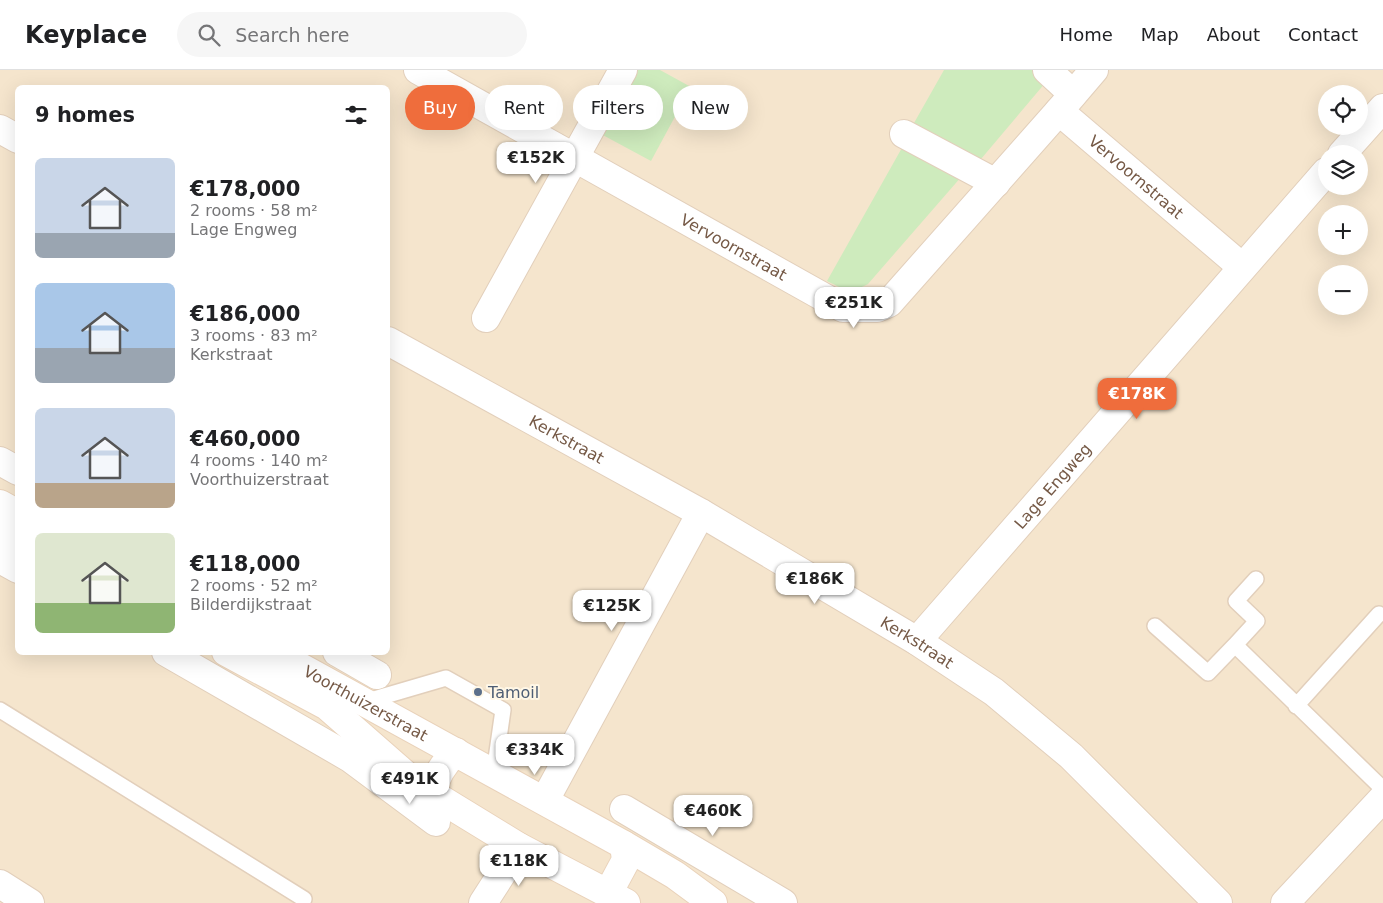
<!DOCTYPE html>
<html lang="en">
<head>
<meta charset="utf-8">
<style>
  :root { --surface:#fff; --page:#f6f6f6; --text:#202124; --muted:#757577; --line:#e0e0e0; --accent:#ef6d3c }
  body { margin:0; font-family:"DejaVu Sans",sans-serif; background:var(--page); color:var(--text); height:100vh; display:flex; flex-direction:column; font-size:19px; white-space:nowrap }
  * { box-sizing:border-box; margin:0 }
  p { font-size:16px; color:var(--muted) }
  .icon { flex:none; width:28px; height:28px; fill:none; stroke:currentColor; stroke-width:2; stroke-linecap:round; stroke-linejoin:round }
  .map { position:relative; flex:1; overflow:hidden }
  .panel { position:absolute; left:15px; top:15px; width:375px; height:570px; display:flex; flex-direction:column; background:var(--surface); border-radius:8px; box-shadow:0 5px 20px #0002 }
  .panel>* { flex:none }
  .hud { position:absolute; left:405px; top:15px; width:475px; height:45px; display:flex; gap:10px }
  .buttons { position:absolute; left:1318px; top:15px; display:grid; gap:10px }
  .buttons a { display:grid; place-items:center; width:50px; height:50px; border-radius:50%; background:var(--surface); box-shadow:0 5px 20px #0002; font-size:25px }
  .price { position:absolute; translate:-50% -42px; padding:0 11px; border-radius:10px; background:#fff; color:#222; font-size:16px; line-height:32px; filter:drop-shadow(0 1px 2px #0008) }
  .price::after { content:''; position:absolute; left:50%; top:30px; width:15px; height:11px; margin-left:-8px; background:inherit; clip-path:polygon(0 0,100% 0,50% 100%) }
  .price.active { background:var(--accent); color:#fff }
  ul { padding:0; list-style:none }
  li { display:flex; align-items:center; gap:15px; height:125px; padding:0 20px }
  li span { display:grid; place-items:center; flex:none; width:140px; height:100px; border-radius:8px; color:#555 }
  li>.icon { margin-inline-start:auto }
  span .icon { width:60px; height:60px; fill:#fffc; stroke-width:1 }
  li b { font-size:21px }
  h2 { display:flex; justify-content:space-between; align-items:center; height:60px; padding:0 20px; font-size:21px }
  .chip { padding:0 18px; border-radius:22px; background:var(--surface); box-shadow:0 5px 20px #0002; font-size:18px; line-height:45px }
  .chip.active { background:var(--accent); color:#fff }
  header { display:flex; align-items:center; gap:30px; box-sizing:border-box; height:70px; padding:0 25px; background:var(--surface); border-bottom:1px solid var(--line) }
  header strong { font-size:24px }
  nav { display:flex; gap:28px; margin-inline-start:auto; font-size:18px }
  .search { width:350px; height:45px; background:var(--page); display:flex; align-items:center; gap:12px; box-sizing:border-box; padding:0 18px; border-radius:28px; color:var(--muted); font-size:19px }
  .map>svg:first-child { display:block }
  .residential { fill:#f5e5cd; fill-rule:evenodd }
  .green { fill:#ceebbd }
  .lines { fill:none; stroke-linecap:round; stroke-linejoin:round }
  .service-casing { stroke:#e2cfbb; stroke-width:18 }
  .minor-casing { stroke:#e2cfbb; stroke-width:30 }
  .secondary-casing { stroke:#e9d2ba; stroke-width:30 }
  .service { stroke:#fff; stroke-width:15 }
  .minor { stroke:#fff; stroke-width:28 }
  .secondary { stroke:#fff; stroke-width:28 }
  .service-dot { fill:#5c6f8a; stroke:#fff7e6; stroke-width:2 }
  .labels { text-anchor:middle; stroke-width:4; stroke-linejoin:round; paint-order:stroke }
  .street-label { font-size:16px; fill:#755946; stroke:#fff7e6 }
  .service-label { font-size:16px; fill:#4e5e75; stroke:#fff7e6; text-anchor:start }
</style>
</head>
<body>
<header>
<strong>Keyplace</strong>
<div class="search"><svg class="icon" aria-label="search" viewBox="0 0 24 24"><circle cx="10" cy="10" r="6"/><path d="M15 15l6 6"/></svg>Search here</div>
<nav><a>Home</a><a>Map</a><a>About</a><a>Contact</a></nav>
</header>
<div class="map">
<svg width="1383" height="833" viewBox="0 0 1383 833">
  <rect width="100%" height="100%" fill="#fdf3df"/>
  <path class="residential" d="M0 0H1383V833H0ZM18 18H388V582H18ZM1326 24H1359V56H1326ZM1326 84H1359V116H1326ZM1326 144H1359V176H1326ZM1326 204H1359V236H1326Z"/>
  <path class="green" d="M633 0H660L691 17 651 91 599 63Z
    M944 0H1032L1046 12 981 89 914 53Z
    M903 76 962 106 868 214C848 224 846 220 827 211Z"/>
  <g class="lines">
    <g class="service-casing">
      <path id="service" d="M1155 556 1208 603 1235 575 1383 719
        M1235 575 1257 551 1236 531 1256 509
        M364 632 446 608 503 640 494 703
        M1296 636 1379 544
        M0 640 304 829"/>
    </g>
    <g class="minor-casing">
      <g id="minor">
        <path id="s1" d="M418 0 843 238H877L889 233 1059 41 1242 197"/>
        <path d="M1047 0 1073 24"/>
        <path d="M1059 41 1094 0"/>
        <path d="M0 59 18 69"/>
        <path d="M904 64 996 113"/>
        <path d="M1342 84 1383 38"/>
        <path d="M486 248 623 0"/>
        <path id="s2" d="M388 271 701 443 917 571 994 622 1071 686 1218 833"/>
        <path d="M0 391 18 401"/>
        <path d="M0 489 18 499"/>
        <path id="s3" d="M917 571 1326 102"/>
        <path d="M166 582 350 688 436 752"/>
        <path d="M337 582 377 605"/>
        <path d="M545 730 701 443"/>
        <path d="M624 739 783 833"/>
        <path d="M0 814 30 833"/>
        <path d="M483 833 519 777"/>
        <path d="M1285 833 1383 728"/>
      </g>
    </g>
    <g class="secondary-casing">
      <g id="secondary">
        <path d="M0 434 18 444"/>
        <path d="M0 462 18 471"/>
        <path d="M226 582 327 636 416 714 519 777 626 833"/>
        <path id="s4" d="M273 582 624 775 675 805 713 833"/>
        <path d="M432 723C435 707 444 693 456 682"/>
        <path d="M604 821 612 816 626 790 624 775"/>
      </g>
    </g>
    <use href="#service" class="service"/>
    <use href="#minor" class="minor"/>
    <use href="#secondary" class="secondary"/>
  </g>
  <circle class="service-dot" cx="478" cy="622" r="5"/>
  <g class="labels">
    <g class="street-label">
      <text dy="6" stroke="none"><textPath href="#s1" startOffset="892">Vervoornstraat</textPath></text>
      <text dy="6" stroke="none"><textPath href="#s1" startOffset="362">Vervoornstraat</textPath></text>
      <text dy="6" stroke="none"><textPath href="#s2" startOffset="204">Kerkstraat</textPath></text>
      <text dy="6" stroke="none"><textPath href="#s3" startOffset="206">Lage Engweg</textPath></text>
      <text dy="6" stroke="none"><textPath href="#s2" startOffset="609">Kerkstraat</textPath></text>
      <text dy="6" stroke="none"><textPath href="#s4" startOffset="106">Voorthuizerstraat</textPath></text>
    </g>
    <g class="service-label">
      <text x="488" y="628">Tamoil</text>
    </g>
  </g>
</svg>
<div class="buttons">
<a><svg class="icon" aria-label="locate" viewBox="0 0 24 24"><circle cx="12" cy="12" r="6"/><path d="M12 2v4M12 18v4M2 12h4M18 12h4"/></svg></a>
<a><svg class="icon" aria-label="layers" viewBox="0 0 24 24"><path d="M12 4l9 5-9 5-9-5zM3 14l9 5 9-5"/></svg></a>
<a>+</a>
<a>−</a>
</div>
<b class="price" style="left:536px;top:114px">€152K</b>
<b class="price" style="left:854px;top:259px">€251K</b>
<b class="price active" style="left:1137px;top:350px">€178K</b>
<b class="price" style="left:815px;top:535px">€186K</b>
<b class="price" style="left:612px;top:562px">€125K</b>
<b class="price" style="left:535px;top:706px">€334K</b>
<b class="price" style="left:410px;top:735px">€491K</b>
<b class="price" style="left:713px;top:767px">€460K</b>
<b class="price" style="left:519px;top:817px">€118K</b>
<div class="hud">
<a class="chip active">Buy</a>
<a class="chip">Rent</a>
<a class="chip">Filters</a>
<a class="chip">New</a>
</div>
<section class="panel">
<h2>9 homes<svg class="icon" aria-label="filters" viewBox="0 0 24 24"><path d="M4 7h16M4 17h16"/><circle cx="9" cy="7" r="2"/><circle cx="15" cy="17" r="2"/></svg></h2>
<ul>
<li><span style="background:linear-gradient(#c9d6e8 75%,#9aa5b1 0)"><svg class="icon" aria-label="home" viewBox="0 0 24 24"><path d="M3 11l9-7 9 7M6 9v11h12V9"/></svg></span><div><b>€178,000</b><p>2 rooms · 58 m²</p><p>Lage Engweg</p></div></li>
<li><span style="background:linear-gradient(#a9c7e8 65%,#9aa5b1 0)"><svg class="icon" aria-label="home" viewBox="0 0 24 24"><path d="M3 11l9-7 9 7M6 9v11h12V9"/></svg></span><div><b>€186,000</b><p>3 rooms · 83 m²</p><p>Kerkstraat</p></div></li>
<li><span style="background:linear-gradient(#c9d6e8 75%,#b9a48a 0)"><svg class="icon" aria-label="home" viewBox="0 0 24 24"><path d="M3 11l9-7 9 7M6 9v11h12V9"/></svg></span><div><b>€460,000</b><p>4 rooms · 140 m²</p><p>Voorthuizerstraat</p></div></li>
<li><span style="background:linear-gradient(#dfe7d0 70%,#8fb573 0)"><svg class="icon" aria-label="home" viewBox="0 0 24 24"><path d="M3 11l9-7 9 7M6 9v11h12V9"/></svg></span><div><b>€118,000</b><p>2 rooms · 52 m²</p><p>Bilderdijkstraat</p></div></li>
</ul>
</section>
</div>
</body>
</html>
